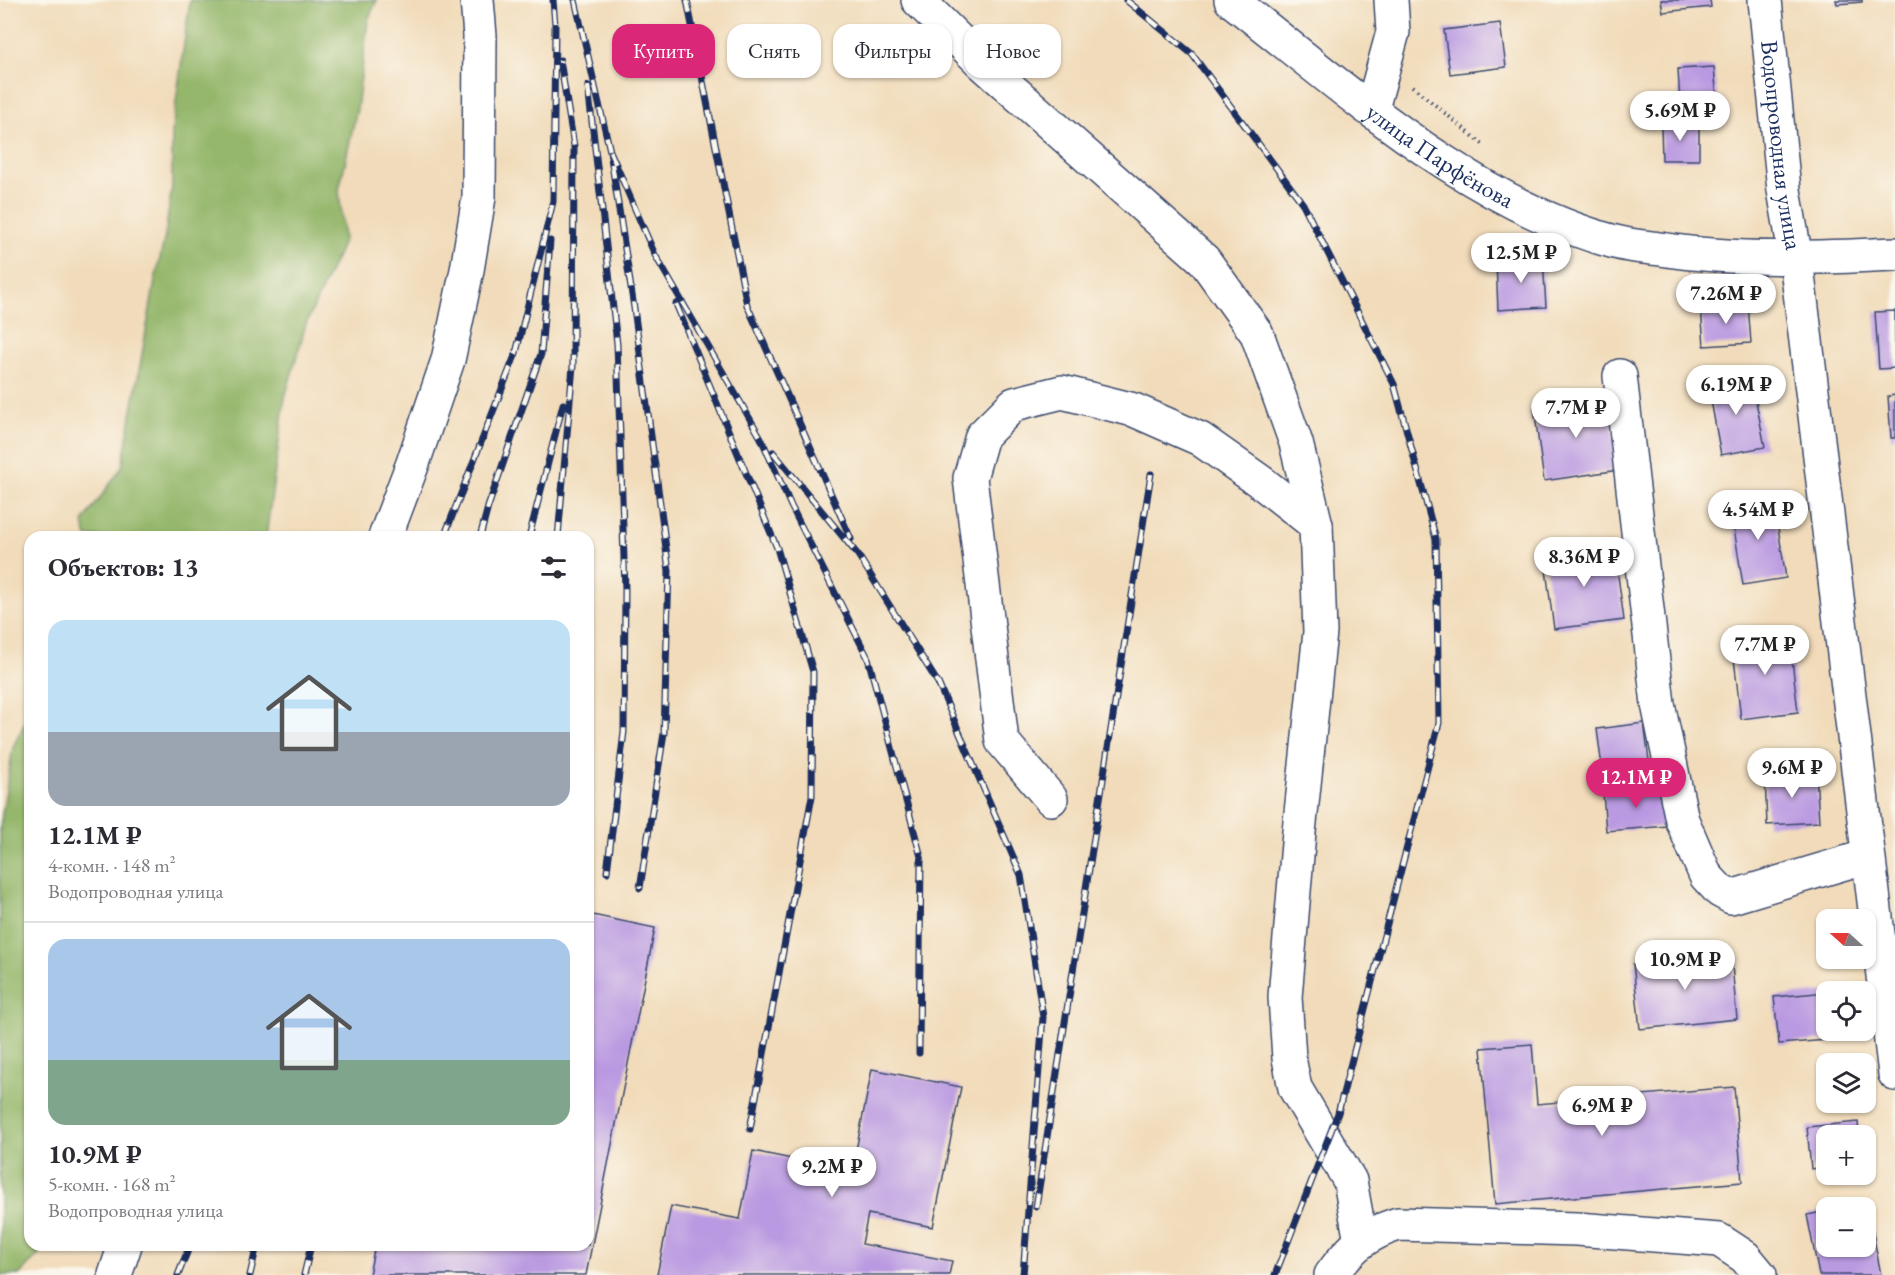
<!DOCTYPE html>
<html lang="ru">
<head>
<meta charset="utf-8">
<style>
  :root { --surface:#fff; --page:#f2f2f3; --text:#2b2b33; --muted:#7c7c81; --line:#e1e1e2; --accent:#db2777 }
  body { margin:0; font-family:"EB Garamond",serif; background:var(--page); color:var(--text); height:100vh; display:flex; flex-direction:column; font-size:22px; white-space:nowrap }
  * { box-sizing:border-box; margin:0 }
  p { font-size:20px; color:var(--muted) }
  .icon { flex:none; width:33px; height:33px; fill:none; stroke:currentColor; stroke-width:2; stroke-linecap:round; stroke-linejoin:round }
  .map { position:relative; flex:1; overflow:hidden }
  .details { position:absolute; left:24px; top:531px; width:570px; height:720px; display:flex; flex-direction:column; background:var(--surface); border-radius:18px; box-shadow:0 2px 4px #0004 }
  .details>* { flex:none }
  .banner { position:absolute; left:612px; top:24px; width:570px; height:54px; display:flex; gap:12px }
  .needle { width:39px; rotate:291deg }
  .controls { position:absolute; left:1816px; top:909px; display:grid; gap:12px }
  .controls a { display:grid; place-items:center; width:60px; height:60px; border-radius:12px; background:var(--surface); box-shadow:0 2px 4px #0004; font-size:30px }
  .price { position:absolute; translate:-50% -51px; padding:0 14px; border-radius:21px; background:#fff; color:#222; font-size:20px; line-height:39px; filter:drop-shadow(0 2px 3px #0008) }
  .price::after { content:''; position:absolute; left:50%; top:36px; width:18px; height:14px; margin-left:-9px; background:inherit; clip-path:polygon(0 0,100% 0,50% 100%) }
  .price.on { background:var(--accent); color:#fff }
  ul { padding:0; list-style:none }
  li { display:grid; align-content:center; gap:12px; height:318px; padding:0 24px }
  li+li { border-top:2px solid var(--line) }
  li span { display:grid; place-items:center; height:186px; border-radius:18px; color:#555 }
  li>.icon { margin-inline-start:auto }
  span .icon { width:108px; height:108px; fill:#fffc; stroke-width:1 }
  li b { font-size:26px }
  h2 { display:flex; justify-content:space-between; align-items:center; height:72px; padding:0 24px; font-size:26px }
  .chip { padding:0 21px; border-radius:18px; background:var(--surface); box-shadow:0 2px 4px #0004; font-size:21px; line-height:54px }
  .chip.on { background:var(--accent); color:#fff }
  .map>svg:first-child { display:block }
  .forest { fill:#95b76c; stroke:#587365; stroke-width:1.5 }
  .building { fill:#b999e1 }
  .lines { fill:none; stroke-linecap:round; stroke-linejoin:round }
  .minor-casing { stroke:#3b496c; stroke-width:36 }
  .major-casing { stroke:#3b496c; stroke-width:36 }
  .path { stroke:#3b496c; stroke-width:4; stroke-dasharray:1.5 4.5; stroke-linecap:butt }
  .minor { stroke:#fff; stroke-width:33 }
  .major { stroke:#fff; stroke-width:33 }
  .rail-casing { stroke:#1b2f5e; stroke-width:7 }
  .rail { stroke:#fbf7ec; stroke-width:4.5; stroke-dasharray:14; stroke-linecap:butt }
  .labels { text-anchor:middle; stroke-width:4.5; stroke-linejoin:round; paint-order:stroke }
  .street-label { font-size:24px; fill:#1b2f5e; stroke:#fbf7ec }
</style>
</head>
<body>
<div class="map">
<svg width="1895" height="1275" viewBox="0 0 1895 1275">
  <rect width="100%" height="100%" fill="#fbf7ec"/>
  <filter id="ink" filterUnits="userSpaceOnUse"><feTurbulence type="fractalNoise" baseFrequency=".0167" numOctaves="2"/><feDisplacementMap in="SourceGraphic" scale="12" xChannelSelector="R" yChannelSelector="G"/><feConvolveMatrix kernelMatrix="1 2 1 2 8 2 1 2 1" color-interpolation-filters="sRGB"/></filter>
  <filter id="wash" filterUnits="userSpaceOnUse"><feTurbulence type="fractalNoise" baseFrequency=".008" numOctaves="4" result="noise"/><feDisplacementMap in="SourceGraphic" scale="24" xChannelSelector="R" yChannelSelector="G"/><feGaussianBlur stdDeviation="1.35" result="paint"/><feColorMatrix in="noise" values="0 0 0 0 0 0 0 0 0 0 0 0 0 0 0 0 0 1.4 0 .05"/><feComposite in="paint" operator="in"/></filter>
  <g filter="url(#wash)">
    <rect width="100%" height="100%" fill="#f1dbba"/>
    <path class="forest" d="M190 0H377L368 20 357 109 339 190 344 240 306 324 285 397 266 537H87L83 522 122 467 155 281 165 236 172 186V131Z
      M30 712V1245H48L19 1275H0V827L13 747Z"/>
    <g id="blocks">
      <path class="building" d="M1661 0H1710L1711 7 1663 12Z
        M1836 0H1862V2L1837 4Z
        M1500 23 1506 67 1450 74 1444 30Z
        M1714 67 1717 100 1680 103 1678 69Z
        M1661 125H1699V160H1662Z
        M1543 259 1546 307 1498 310 1496 261Z
        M1748 304 1751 343 1704 346 1701 308Z
        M1895 311V368L1879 369 1875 312Z
        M1751 376 1765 447 1721 455 1708 384Z
        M1895 395V438H1891L1888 396Z
        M1608 398 1619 470 1544 481 1534 408Z
        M1773 497 1786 578 1743 585 1730 503Z
        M1614 546 1624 620 1554 629 1544 555Z
        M1789 634 1798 712 1741 719 1732 641Z
        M1644 723 1649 761 1602 767 1597 729Z
        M1816 773 1819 822 1767 825 1765 777Z
        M1665 787 1668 826 1606 831 1603 792Z
        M588 914 655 928 586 1275H369L375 1245H588Z
        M1731 954 1737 1019 1640 1029 1633 964Z
        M1827 992V1030H1838L1839 1039 1779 1044 1774 997Z
        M1532 1044 1537 1104 1734 1087 1742 1182 1495 1204 1481 1048Z
        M872 1069 961 1087 933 1227 868 1214 862 1244 952 1261 949 1275H657L671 1206 740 1219 753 1151 852 1171Z
        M1858 1122 1859 1136H1827V1167L1811 1169 1807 1127Z
        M1867 1202 1881 1275H1819L1807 1215 1827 1211V1246H1866V1208L1849 1206Z"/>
    </g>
  </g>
  <g filter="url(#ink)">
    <use href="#blocks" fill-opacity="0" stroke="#3b496c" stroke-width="1.5"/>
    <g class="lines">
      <g class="minor-casing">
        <g id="minor">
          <path d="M918 0 982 63 1204 260 1257 334 1296 443 1316 525 1320 632 1299 832 1285 997 1289 1058 1295 1088 1350 1181 1361 1242"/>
          <path id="s1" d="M1765 0 1784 190 1796 259 1895 1074"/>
          <path d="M1372 109 1393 32 1391 0"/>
          <path d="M1620 376 1658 704 1682 820 1706 876 1720 891 1731 897 1868 856"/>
          <path d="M385 537 413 463 448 360 467 270 479 197 480 36 477 0"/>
          <path d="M1051 799 1002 741 970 478 982 436 1014 404 1062 392 1134 410 1200 439 1261 482 1316 525"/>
          <path d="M115 1275 125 1245"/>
          <path d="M1331 1275C1350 1248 1366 1234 1398 1224L1577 1229 1719 1240 1745 1257 1760 1275"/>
        </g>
      </g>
      <g class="major-casing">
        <g id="major">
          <path id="s2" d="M1231 0C1347 90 1471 204 1615 242 1630 246 1645 247 1660 249 1738 261 1817 258 1895 254"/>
        </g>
      </g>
      <path class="path" d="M1412 86 1485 146"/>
      <use href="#minor" class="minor"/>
      <use href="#major" class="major"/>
      <g class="rail-casing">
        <path id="rail" d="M575 0 610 151 634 308 669 571 664 733 640 888
          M687 0 747 305 851 539
          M1126 0 1192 54 1303 204 1394 384 1436 539 1439 723 1338 1113 1275 1275
          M588 86 617 344 625 590 624 732 607 872
          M610 151 655 255 761 438 791 506 868 658 921 857 919 1053
          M676 304 777 548 813 672 812 796 750 1129
          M773 452 858 555 938 683 1021 875 1043 1017 1023 1275
          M444 537 516 353 553 202 555 25 553 0
          M480 537 488 507 541 354 550 241
          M529 537 563 404
          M558 537 573 366 574 146 560 60
          M1036 1207 1151 474
          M178 1275 190 1245
          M250 1275 257 1245
          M304 1275 311 1245"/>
      </g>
      <use href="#rail" class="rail"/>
    </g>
  </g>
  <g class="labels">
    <g class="street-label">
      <text dy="8" stroke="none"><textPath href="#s1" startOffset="146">Водопроводная улица</textPath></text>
      <text dy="8" stroke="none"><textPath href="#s2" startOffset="261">улица Парфёнова</textPath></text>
    </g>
  </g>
</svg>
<div class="controls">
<a><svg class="needle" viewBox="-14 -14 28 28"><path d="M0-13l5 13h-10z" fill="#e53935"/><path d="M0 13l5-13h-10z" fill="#7c7c81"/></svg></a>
<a><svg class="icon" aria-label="locate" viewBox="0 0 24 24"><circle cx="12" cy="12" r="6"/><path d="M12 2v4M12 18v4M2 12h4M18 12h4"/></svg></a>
<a><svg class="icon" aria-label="layers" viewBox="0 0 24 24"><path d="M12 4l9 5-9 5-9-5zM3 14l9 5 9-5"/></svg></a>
<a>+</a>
<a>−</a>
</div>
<b class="price" style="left:1680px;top:142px">5.69M ₽</b>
<b class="price" style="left:1521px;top:284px">12.5M ₽</b>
<b class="price" style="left:1726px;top:325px">7.26M ₽</b>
<b class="price" style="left:1736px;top:416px">6.19M ₽</b>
<b class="price" style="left:1576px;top:439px">7.7M ₽</b>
<b class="price" style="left:1758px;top:541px">4.54M ₽</b>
<b class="price" style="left:1584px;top:588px">8.36M ₽</b>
<b class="price" style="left:1765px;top:676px">7.7M ₽</b>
<b class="price" style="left:1792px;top:799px">9.6M ₽</b>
<b class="price on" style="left:1636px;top:809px">12.1M ₽</b>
<b class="price" style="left:1685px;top:991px">10.9M ₽</b>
<b class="price" style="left:1602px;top:1137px">6.9M ₽</b>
<b class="price" style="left:832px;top:1198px">9.2M ₽</b>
<div class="banner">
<a class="chip on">Купить</a>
<a class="chip">Снять</a>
<a class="chip">Фильтры</a>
<a class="chip">Новое</a>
</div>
<section class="details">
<h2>Объектов: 13<svg class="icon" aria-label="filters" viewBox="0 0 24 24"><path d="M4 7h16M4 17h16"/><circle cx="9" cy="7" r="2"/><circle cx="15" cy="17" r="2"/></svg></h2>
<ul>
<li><span style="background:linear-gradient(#bfe0f5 60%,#9aa5b1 0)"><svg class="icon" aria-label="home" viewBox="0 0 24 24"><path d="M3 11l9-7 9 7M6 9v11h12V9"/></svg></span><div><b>12.1M ₽</b><p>4-комн. · 148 m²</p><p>Водопроводная улица</p></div></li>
<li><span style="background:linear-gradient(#a9c7e8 65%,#7fa58c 0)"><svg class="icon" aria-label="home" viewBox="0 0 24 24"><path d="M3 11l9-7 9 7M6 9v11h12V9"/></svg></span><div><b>10.9M ₽</b><p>5-комн. · 168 m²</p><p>Водопроводная улица</p></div></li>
</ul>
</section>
</div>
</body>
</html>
